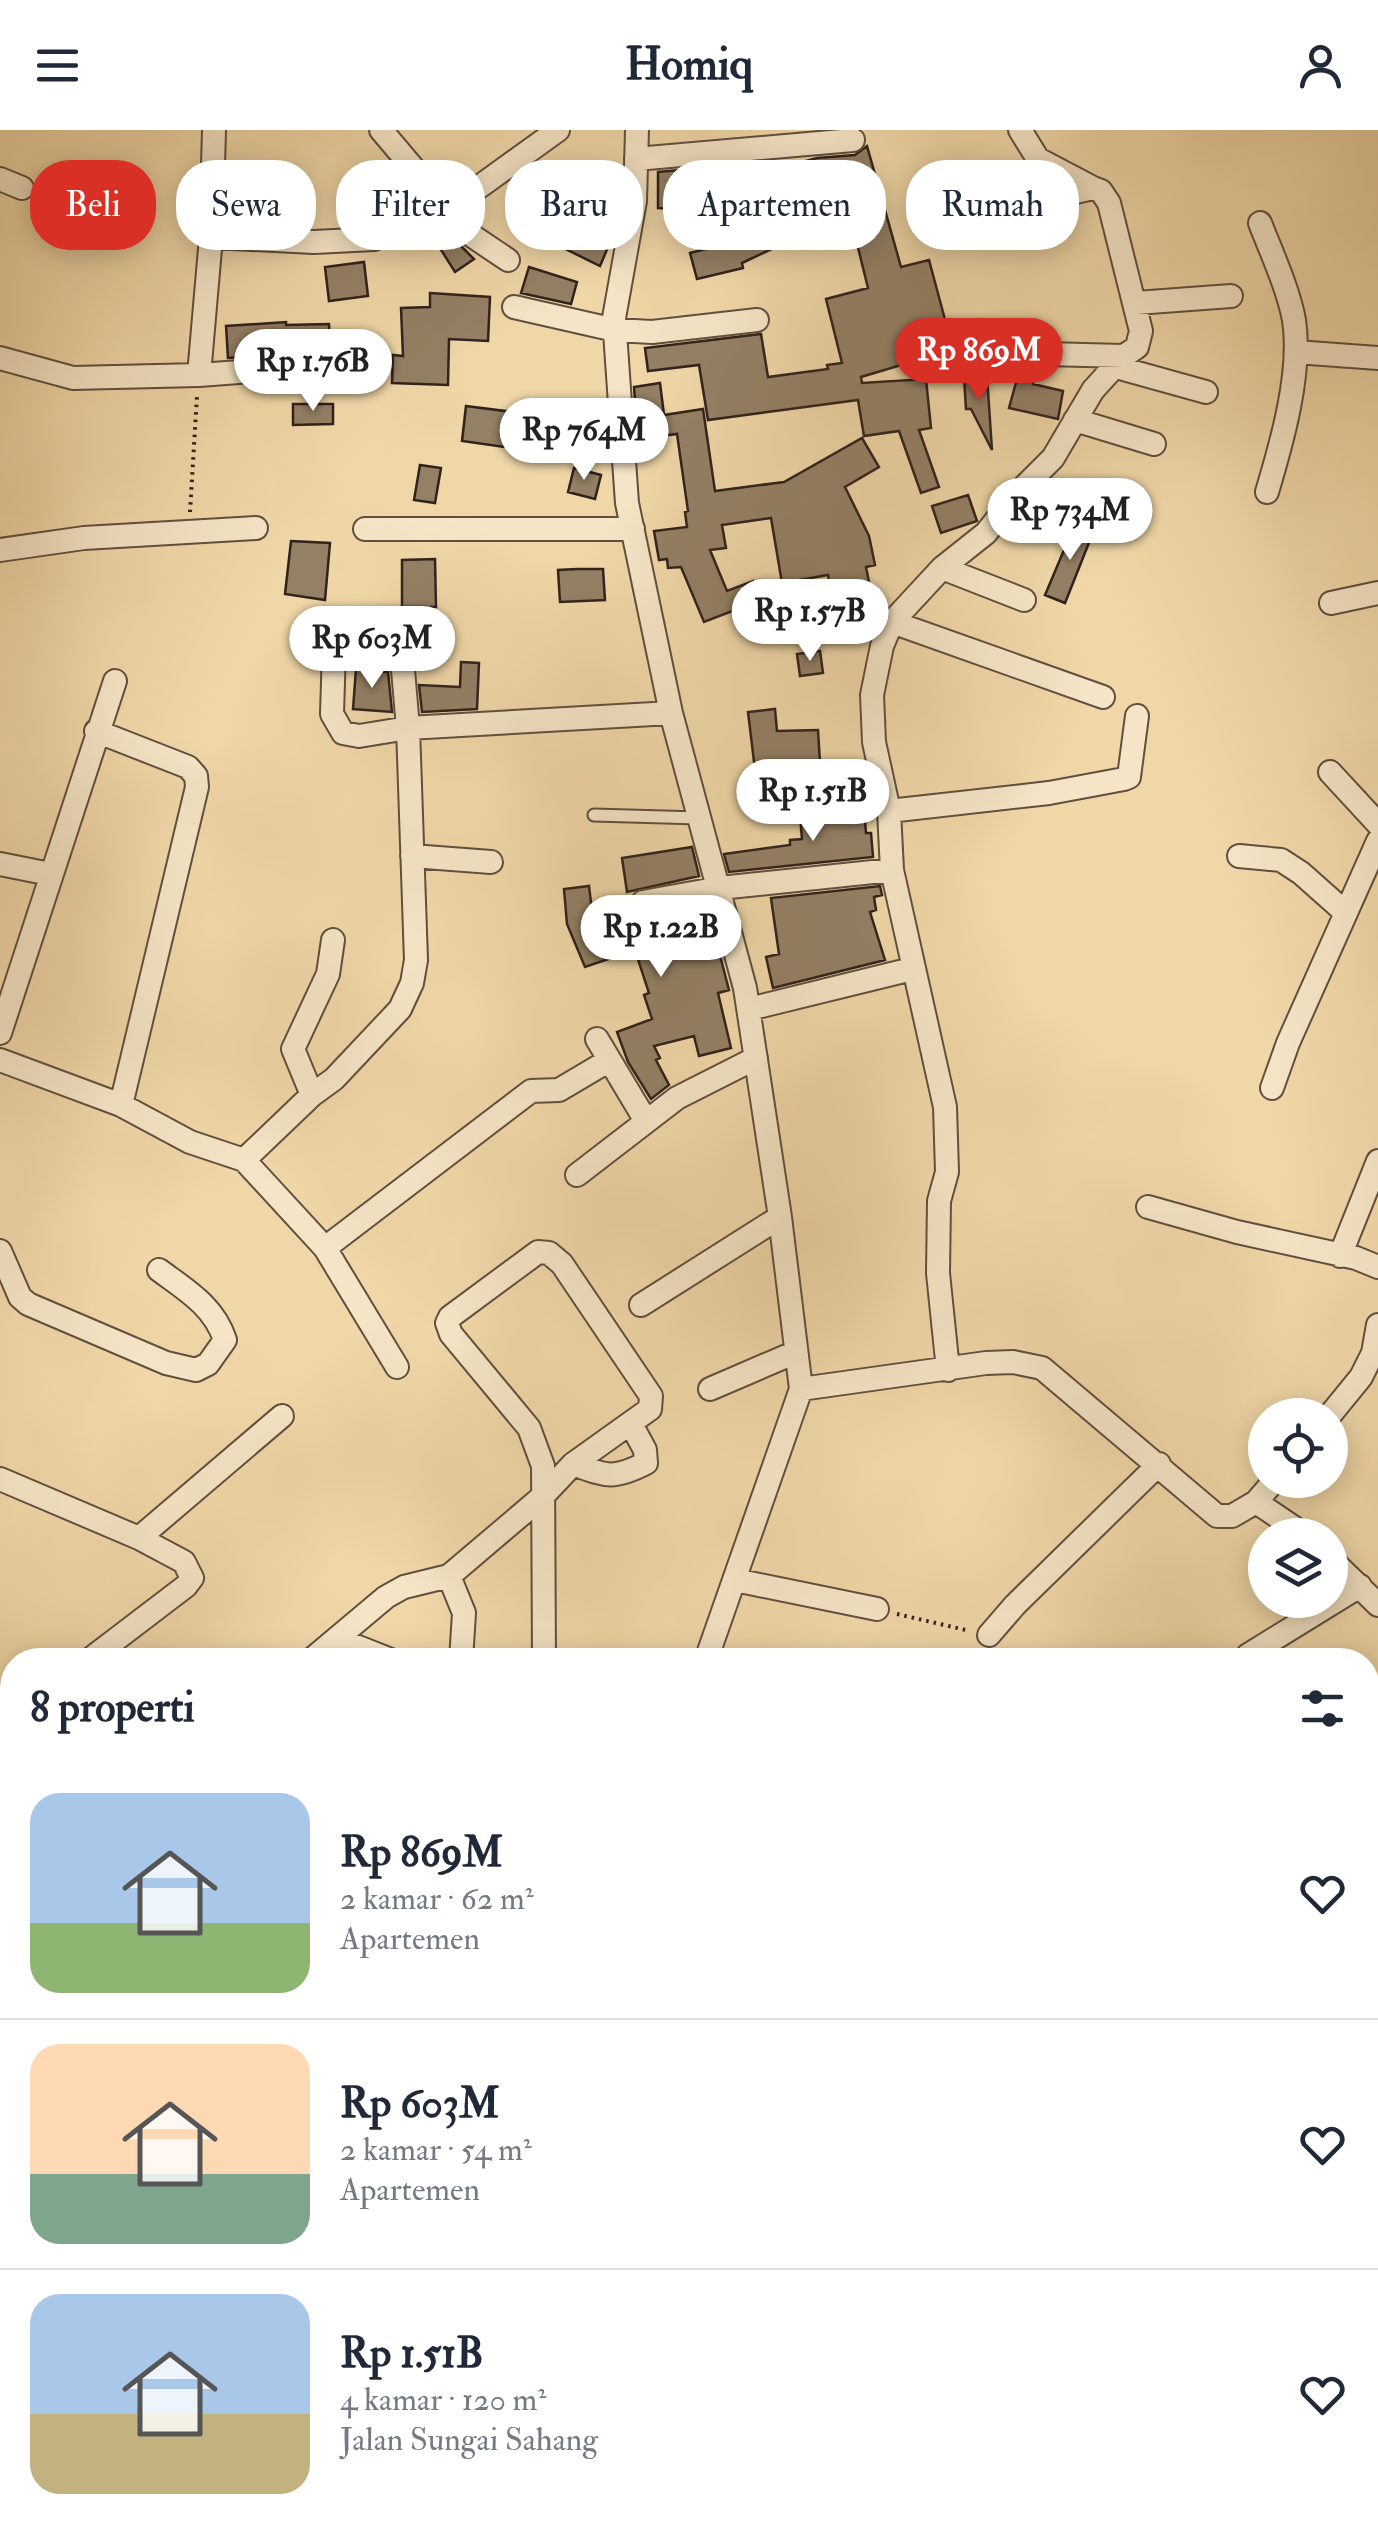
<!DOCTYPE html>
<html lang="id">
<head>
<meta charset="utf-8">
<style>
  :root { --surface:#fff; --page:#f2f2f3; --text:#1f2937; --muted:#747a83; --line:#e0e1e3; --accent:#d93025 }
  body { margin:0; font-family:"IM FELL Double Pica",serif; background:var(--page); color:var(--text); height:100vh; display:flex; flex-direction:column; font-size:38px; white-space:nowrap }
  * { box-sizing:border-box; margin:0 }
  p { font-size:32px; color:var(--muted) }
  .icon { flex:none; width:55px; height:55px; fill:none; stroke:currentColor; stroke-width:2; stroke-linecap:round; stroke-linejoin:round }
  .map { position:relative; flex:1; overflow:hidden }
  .sheet { position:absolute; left:0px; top:1518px; width:1380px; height:892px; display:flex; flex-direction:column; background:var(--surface); border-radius:40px 40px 0 0; box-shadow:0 5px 25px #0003 }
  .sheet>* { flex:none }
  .banner { position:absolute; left:30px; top:30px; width:1320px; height:90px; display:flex; gap:20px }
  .fabs { position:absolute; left:1248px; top:1268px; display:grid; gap:20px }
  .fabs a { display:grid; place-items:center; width:100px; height:100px; border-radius:50%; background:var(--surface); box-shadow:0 5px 25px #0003; font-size:50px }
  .price { position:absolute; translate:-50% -85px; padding:0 22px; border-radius:35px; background:#fff; color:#222; font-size:32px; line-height:65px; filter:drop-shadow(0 2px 5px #0008) }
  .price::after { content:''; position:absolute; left:50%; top:60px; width:30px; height:22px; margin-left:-15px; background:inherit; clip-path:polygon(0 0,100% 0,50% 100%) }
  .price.on { background:var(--accent); color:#fff }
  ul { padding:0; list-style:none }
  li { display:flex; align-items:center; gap:30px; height:250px; padding:0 30px }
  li+li { border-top:2px solid var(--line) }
  li span { display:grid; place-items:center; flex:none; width:280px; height:200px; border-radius:30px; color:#555 }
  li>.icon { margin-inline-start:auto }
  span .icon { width:120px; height:120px; fill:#fffc; stroke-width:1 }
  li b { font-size:42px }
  h2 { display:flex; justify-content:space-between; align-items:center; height:120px; padding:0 30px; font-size:42px }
  .pill { padding:0 35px; border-radius:40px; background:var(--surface); box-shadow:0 5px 25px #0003; font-size:35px; line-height:90px }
  .pill.on { background:var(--accent); color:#fff }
  header { display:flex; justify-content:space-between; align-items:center; height:130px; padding:0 30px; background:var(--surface); font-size:45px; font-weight:700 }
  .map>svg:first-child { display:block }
  .building { fill:#948065; stroke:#30221c; stroke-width:2.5 }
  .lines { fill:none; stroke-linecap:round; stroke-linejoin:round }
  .lane-casing { stroke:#604f3f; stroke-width:15 }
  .street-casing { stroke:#604f3f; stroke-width:26 }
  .highway-casing { stroke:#30221c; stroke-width:44 }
  .path { stroke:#30221c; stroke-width:4; stroke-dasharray:2.5 5; stroke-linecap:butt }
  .lane { stroke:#f5e5c6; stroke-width:11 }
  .street { stroke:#f5e5c6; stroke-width:22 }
  .highway { stroke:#f0d7a8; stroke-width:40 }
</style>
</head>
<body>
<header><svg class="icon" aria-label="menu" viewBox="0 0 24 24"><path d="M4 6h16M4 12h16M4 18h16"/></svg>Homiq<svg class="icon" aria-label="person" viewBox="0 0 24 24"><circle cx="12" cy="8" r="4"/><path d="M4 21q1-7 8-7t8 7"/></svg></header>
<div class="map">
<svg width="1378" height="2409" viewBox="0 0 1378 2409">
  <rect width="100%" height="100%" fill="#f0d7a8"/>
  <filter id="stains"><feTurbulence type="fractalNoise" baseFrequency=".002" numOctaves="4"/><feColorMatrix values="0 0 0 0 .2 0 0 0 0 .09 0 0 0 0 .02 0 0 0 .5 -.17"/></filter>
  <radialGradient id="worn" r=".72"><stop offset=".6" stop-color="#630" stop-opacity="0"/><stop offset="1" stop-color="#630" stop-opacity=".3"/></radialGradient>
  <path class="building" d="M867 16 901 137 929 130 947 197 917 205 921 229 861 247 862 253 926 249 931 298 919 300 939 357 921 363 899 301 864 306 858 270 708 290 699 235 648 241 645 218 761 204 768 247 828 239 827 235 842 233 826 169 868 158 843 57 777 74 769 41 817 28 855 25Z
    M704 38V55L729 53 731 82 658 78V42Z
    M589 39 620 53 615 79 603 106 611 110 600 136 523 98 554 43 580 58Z
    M800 96 803 104 742 133 743 138 697 149 690 123Z
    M451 106 474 129 455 142 438 115Z
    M364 132 368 166 329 171 325 137Z
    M529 137 577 152 571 174 521 163Z
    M430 163 490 167 488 211 449 209 448 255 392 253 393 225 403 226 401 178 430 177Z
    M286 192V195L329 194 331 234 293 236 292 229 279 224 228 228 226 196Z
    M1020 238 1036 239 1033 254 1063 261 1058 289 1009 278Z
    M987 246 992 320 971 279H966L964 247Z
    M660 253 664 285 703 279 715 361 784 352 862 308 879 337 845 357 869 406 875 435 866 437 872 467 833 474 828 445 782 453 771 388 722 395 726 418 710 420 727 461 753 451 761 470 704 492 681 437 668 438 667 429 659 430 654 401 687 397 685 382 688 381 677 304 638 309 634 257Z
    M293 274H333V294L293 295Z
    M466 276 513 282V279L529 278 584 284 581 320 529 315V320L511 318 462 311Z
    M420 335 441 338 435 373 414 370Z
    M574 338 601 345 595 369 568 362Z
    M968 365 977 391 941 403 932 376Z
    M1075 394 1094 400 1065 473 1045 465Z
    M291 411 330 413 325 470 285 464Z
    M435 429 436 477H402V430Z
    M577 439H603L605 470 560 472 558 440Z
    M820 521 823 543 800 546 797 524Z
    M461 532 479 533 477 579 422 582 419 555 460 557Z
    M356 539 388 542 392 582 353 579Z
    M775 579 777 601 818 600 820 633H789L790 641 783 642 784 650 763 654 762 647 756 648 748 582Z
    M864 680 866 703H871L873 727 729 742 724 724 790 715V710L802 709 800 685Z
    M692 717 699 746 627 762 622 728Z
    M589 756 592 781 599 801 627 791 629 798 662 787V784L707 776 729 860 718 863 731 918 699 926 694 906 654 916 660 928 656 930 669 955 651 969 628 932 617 902 652 889 644 865 649 863 635 820 585 837 567 794 564 759Z
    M880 756 882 765 874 767 876 780 870 782 885 830 773 858 766 827 779 824 771 768Z"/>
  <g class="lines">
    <g class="lane-casing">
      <path id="lane" d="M594 685 699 688
        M0 2249 12 2185
        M1368 2303 1378 2301
        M1368 2353 1378 2395
        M1350 2398 1354 2409"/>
    </g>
    <g class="street-casing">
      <path id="street" d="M381 0 468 103 508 130
        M637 0 635 71 614 188 627 373 671 583 745 858 780 1087 801 1259 706 1530
        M1020 0 1038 29 1093 58
        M636 29 853 10
        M0 49 22 58
        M1260 93C1272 124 1288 158 1294 190 1302 242 1282 312 1267 362
        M211 107 314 112 374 109 479 57 558 0
        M1136 173 1231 166
        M514 177 615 200 652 202 757 190
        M1296 222 1378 228
        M1002 223 1124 226
        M0 228 73 248 199 245 211 107 214 0
        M1116 237 1206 262
        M199 245 279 239
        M1075 290 1154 314
        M1017 364 1089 382
        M365 399H633
        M0 420 84 408 256 398
        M942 438 1024 470
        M1331 473 1378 463
        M892 492 1103 567
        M334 519 332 584 343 603 359 606 408 598 671 583
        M96 601 188 637 196 646 197 657 121 975
        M1330 642 1378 694
        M889 681 1049 663 1124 649 1129 647 1130 639 1137 586
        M412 726 491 732
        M1239 726 1281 730 1301 743 1346 783
        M0 734 50 744
        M643 772 720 758 892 740
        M749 879 912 839
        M0 903 115 551
        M597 909 646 991
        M0 930 121 975 190 1012 244 1030 325 1118 397 1237
        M1272 958 1288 913 1378 711
        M312 965 293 919 328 844 333 810
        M244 1030 312 965 334 949 400 879 412 853 416 830 408 598 399 493
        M577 1045 677 968 756 928
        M1148 1077 1237 1102 1356 1128 1378 1137
        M325 1118 531 961 559 960 608 931
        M0 1121 20 1167 28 1174 166 1233 196 1240 208 1234 225 1210C214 1176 186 1160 159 1140
        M1340 1126 1378 1031
        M641 1175 780 1087
        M948 1240 938 1143 939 1071 947 1042 945 977 892 740 889 681 874 612 872 565 882 516 892 492 942 438 986 403 1017 364 1053 328 1093 260 1124 226 1137 217 1141 201 1109 73 1101 61 1093 58 967 87
        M710 1259 796 1222
        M801 1259 986 1233 1013 1232 1042 1238 1217 1386H1232L1256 1372 1305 1405
        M1330 1285 1361 1247 1373 1223 1378 1195
        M573 1334C606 1346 613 1350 646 1333L645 1320 631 1294
        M0 1349 139 1408 184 1432 192 1448 186 1456 89 1530
        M1256 1372 1275 1350
        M139 1408 282 1286
        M1330 1428 1378 1475
        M449 1446 464 1483 461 1530
        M735 1450 877 1479
        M989 1505 1015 1475 1159 1334
        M338 1509 391 1530
        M1248 1525 1360 1456
        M311 1530 386 1467 404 1457 449 1446 542 1367 573 1334 650 1279 651 1266 562 1134 549 1123 538 1122 450 1187 447 1193 451 1204 529 1298 543 1336 544 1530
        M0 1604 12 1593
        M1368 1810 1378 1808
        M618 2398 619 2409
        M947 2398 948 2409
        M373 2409 376 2398"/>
    </g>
    <g class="highway-casing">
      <path id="highway" d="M0 2136 12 2139
        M1368 2149 1378 2147
        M1368 2182 1378 2180"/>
    </g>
    <path class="path" d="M190 382 197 266
      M897 1484 970 1501"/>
    <use href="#lane" class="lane"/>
    <use href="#street" class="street"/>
    <use href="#highway" class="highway"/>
  </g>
  <rect width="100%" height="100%" filter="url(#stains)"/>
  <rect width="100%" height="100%" fill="url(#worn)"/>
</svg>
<div class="fabs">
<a><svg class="icon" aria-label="locate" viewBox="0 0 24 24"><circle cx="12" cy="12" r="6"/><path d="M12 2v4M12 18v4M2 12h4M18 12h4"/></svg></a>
<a><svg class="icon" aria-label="layers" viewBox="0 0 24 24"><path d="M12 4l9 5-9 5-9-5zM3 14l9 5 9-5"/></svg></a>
</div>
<b class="price on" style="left:979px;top:273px">Rp 869M</b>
<b class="price" style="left:313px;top:284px">Rp 1.76B</b>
<b class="price" style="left:584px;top:353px">Rp 764M</b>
<b class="price" style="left:1070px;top:433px">Rp 734M</b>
<b class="price" style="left:810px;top:534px">Rp 1.57B</b>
<b class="price" style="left:372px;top:561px">Rp 603M</b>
<b class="price" style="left:813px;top:714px">Rp 1.51B</b>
<b class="price" style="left:661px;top:850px">Rp 1.22B</b>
<div class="banner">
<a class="pill on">Beli</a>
<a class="pill">Sewa</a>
<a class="pill">Filter</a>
<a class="pill">Baru</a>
<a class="pill">Apartemen</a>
<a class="pill">Rumah</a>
</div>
<section class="sheet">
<h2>8 properti<svg class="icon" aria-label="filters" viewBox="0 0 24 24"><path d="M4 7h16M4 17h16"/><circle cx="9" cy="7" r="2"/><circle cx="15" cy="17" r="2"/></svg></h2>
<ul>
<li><span style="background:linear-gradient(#a9c7e8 65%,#8fb573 0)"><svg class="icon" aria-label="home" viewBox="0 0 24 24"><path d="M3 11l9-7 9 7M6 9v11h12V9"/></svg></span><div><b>Rp 869M</b><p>2 kamar · 62 m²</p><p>Apartemen</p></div><svg class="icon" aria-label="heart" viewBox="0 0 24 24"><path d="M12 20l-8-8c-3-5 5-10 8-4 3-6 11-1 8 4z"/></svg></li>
<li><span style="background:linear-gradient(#ffd9b3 65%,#7fa58c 0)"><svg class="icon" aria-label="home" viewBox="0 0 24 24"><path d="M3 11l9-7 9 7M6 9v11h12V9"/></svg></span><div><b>Rp 603M</b><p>2 kamar · 54 m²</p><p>Apartemen</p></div><svg class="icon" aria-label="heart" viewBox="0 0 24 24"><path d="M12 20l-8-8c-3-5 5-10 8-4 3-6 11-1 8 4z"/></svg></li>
<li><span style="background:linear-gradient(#a9c7e8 60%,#c2b280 0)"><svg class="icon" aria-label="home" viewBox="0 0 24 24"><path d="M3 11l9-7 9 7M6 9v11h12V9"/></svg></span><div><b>Rp 1.51B</b><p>4 kamar · 120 m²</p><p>Jalan Sungai Sahang</p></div><svg class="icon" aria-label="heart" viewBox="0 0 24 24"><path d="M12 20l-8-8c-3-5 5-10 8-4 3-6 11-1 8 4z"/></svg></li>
</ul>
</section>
</div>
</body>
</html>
